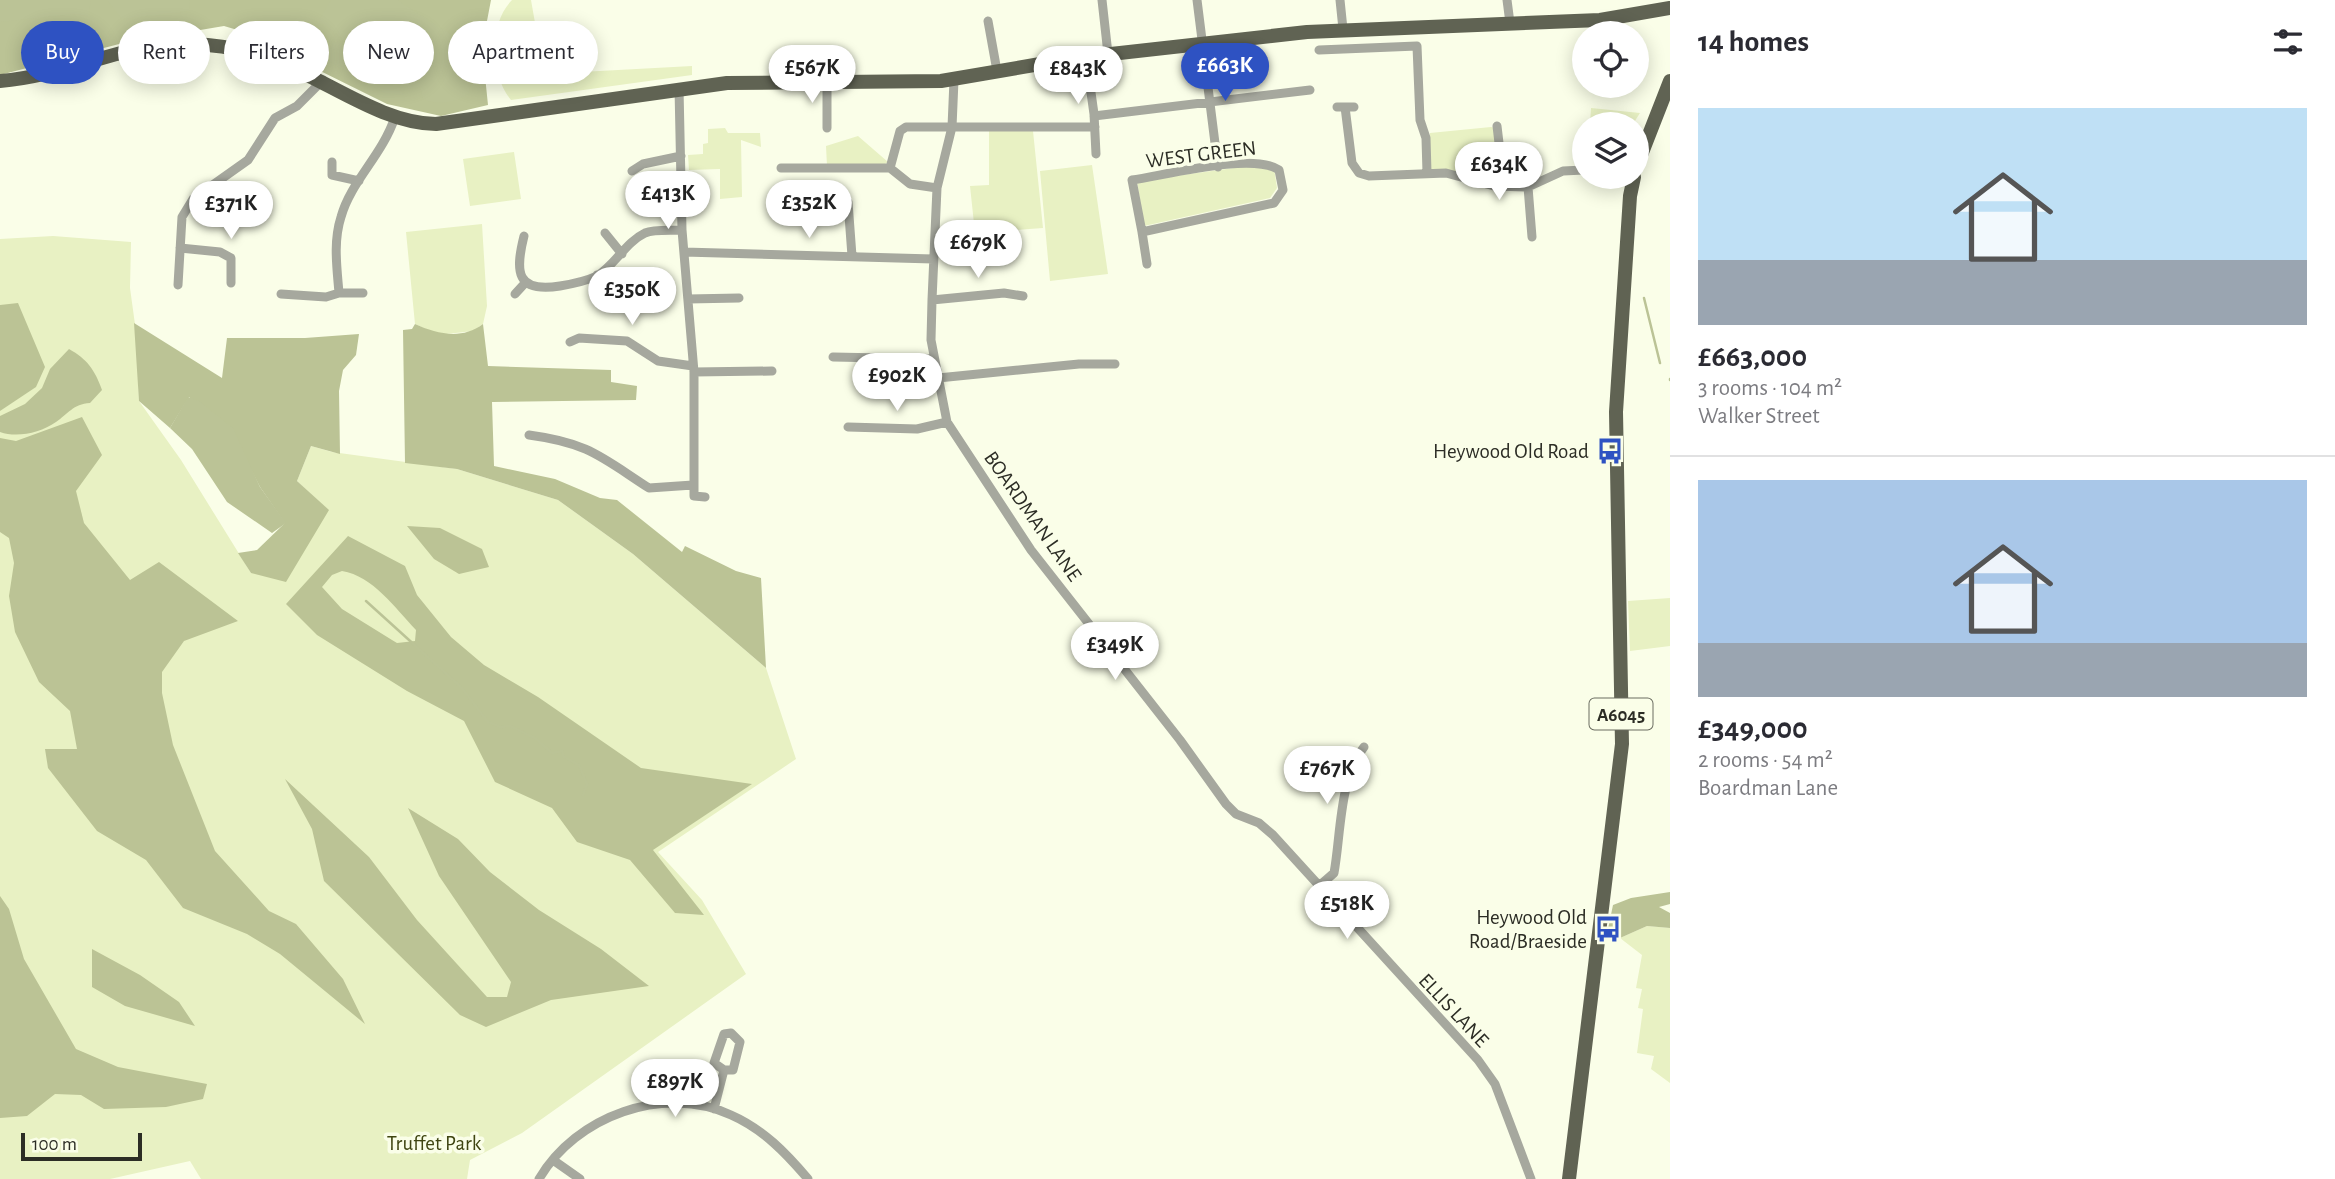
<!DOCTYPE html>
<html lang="en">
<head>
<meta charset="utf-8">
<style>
  :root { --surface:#fff; --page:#f7f7f7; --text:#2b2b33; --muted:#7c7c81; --line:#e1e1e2; --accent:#2e52c2 }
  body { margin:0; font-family:"Alegreya Sans",sans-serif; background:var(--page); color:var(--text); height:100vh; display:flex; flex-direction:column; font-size:26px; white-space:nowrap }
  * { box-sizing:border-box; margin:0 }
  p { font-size:23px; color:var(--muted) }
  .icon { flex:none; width:38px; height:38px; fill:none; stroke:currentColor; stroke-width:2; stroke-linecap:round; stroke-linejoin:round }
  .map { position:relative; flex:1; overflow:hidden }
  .side { display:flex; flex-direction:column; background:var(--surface); width:665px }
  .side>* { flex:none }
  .hud { position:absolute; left:21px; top:21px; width:665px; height:63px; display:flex; gap:14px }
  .buttons { position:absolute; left:1572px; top:21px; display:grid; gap:14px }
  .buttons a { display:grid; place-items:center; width:77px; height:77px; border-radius:50%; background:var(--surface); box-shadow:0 4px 18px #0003; font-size:35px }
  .scale { position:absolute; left:21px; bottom:18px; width:121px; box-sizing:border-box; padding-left:7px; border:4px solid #2c2d25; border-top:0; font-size:19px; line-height:24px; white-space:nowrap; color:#2c2d25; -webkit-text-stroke:5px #fafee8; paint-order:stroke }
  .price { position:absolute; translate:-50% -60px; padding:0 16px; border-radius:24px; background:#fff; color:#222; font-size:23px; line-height:46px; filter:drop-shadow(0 2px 4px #0008) }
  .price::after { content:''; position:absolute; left:50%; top:42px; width:21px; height:16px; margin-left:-10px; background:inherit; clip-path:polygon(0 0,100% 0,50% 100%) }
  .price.on { background:var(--accent); color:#fff }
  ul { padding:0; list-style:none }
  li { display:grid; align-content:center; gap:14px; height:371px; padding:0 28px }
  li+li { border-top:2px solid var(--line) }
  li span { display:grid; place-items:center; height:217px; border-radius:0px; color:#555 }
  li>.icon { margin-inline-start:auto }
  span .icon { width:126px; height:126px; fill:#fffc; stroke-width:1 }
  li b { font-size:30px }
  h2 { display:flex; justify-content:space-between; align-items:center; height:84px; padding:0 28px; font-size:30px }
  .chip { padding:0 24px; border-radius:32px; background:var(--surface); box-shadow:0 4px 18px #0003; font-size:24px; line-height:63px }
  .chip.on { background:var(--accent); color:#fff }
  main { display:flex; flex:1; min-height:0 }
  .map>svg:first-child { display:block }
  .green { fill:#e8f1c3 }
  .forest { fill:#bbc395; fill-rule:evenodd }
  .water { fill:#bbc396 }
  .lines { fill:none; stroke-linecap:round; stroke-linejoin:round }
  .stream { stroke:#bbc396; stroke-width:2.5 }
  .street { stroke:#a6a89e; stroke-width:9 }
  .primary { stroke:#606353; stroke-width:14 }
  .labels { text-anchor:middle; stroke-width:7; stroke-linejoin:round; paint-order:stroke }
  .shield { fill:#fafee8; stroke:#6a6c60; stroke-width:2 }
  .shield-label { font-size:19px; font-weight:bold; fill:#2c2d25 }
  .street-label { font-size:21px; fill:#2c2d25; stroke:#fafee8 }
  .poi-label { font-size:21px; fill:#2c2d25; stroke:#fafee8; text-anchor:end }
  .park-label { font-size:21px; fill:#3f4511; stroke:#fafee8 }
</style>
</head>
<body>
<main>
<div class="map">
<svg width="1670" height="1179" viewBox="0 0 1670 1179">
  <rect width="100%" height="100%" fill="#fafee8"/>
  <path class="green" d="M512 0H531L544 74 692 66V75L511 100C490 75 488 24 512 0Z
    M1591 108 1640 113 1633 124H1590Z
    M1491 127 1495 128 1498 162 1493 184 1430 170V133Z
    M725 128 728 133H760L761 147 741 140 742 197 720 199V169L689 170 688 155 703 154V144L708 143V129Z
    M989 131H1033L1043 228 975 233 970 186 989 185Z
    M858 136 888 162 885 164 827 166 826 146Z
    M514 152 521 199 470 206 463 159Z
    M1264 164 1274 168 1277 188 1270 198 1144 226 1137 181Z
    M1092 165 1108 274 1050 281 1040 171Z
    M482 224 487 306 483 324 473 331 438 335 415 324 406 232Z
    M53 236 131 242 130 288 137 339 139 401 181 460 251 573 328 510 297 481 311 446 332 452 457 469 558 500 633 554 766 668 796 759 658 852 702 900 746 974 522 1133 470 1160 467 1179H201L190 1161 110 1179H0V239Z
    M1670 598V646L1630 651 1628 601Z
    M1647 926 1670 928V1083L1651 1069 1654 1056 1637 1053 1643 1009 1638 1008 1642 989 1636 988 1642 955 1620 938Z"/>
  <path class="forest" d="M0 0H491L482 47 488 105 441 116 387 104 288 55 271 40 224 26 123 43 0 75Z
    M18 303 45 367 36 387 0 411V305Z
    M134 323 222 378 227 338H305L359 334 356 355 343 370 339 391 340 454 311 446 297 481 329 510 286 582 251 573 238 553 257 550 285 523 260 487 235 438 189 397 170 428 139 401Z
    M415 324C437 334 462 340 483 324L488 366 611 370V382L637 386 636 400 492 402 494 466 555 479 600 498 617 500 682 552 685 546 736 571 761 578 766 668 633 554 558 500 457 469 405 463 403 330 412 329Z
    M82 417 102 455 76 491 84 523 130 580 159 562 238 621 184 641 162 672V693L173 745 215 851 269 911 296 924 343 979 365 1024 280 954 247 934 183 908 146 860 97 831 48 768 45 749H77L70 711 39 682 15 632 9 596 14 563 9 538 0 532V438L16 441Z
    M407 526 440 528 482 549 489 567 459 574 434 559Z
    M348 536 405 566 417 595 451 637 484 665 538 697 641 768 752 784 653 850 704 915 675 913 630 860 577 842 552 808 495 782 464 721 407 691 317 635 286 604ZM342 571C373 576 395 608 416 630L415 641 397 643 392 640 342 609 322 587 332 575Z
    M285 779 369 857 417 920 487 997H507L511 982 439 876 408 808 458 839 490 872 539 910 601 949 649 986 551 1000 486 1027 460 1015 324 881 312 829Z
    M1670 892V904L1659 907 1670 913V928L1647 926 1620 938 1608 929 1613 905 1631 898Z
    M0 896 9 909 24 959 76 1049 118 1067 207 1084 203 1099 166 1107 104 1109 81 1095 55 1094 27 1116 0 1118Z
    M92 949 140 975 179 1002 195 1026 125 1006 92 987Z"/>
  <path class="water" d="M0 0H91L88 16 74 14 0 22Z
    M107 0H190L189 11 122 19Z
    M331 0H397L447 32 458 41 470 92C458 103 438 106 423 99L420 87 410 89 319 21Z
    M334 43 341 44 395 82 404 95 385 93 330 62 328 54Z
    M69 349C87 359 95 370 102 390L90 403C73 404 68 414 56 422 40 433 17 438 0 432V416L25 404 42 388 50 369Z
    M188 397 199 401 233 428 260 487 286 523 272 533 227 502 192 449 170 428Z"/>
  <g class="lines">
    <path class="stream" d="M1644 298 1660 363
      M1670 379V380
      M366 601 462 688 488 722 501 727 510 726 535 738 552 753 562 751 564 757 579 765 587 784 583 795"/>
    <path class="street" d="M1102 0 1108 54
      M1197 0 1218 167
      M1340 0 1343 29
      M1507 0 1510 23
      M988 21 997 71
      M1319 50 1417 46 1420 120 1426 138 1427 173
      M1086 57 1094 114 1096 154
      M954 80 952 127 937 188 932 300 931 340 947 422 1031 550 1180 740 1226 804 1236 814 1259 823 1273 835 1478 1060 1495 1084 1531 1179
      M827 82V128
      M679 88 682 230 694 372V496L705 497
      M1337 107H1354
      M1345 107 1352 163 1359 173 1369 176 1446 173 1494 186
      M1094 116 1310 90
      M1497 126 1501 160 1494 186 1528 187 1563 171 1584 170
      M332 162V175L359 181
      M781 168H890L910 184 937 188
      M890 168 900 131 906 127H1095
      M632 171 643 164 681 156
      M1528 187 1532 237
      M848 202 852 256
      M1142 232 1132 180C1166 175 1253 152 1279 170L1283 190 1274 203 1142 232 1147 264
      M605 233 622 254
      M524 236C515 272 516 293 560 286 572 284 586 281 597 276 615 265 626 242 645 233 655 229 672 231 682 230
      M180 248 220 252 231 258V283
      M684 252 933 259
      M597 275 602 300
      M178 285 182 217 193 199 248 160 275 118 297 106 323 80
      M339 293C337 268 333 242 341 217 351 181 382 156 395 117
      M281 294 326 297 339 293H363
      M515 294 526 282
      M688 299 739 298
      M932 300 1004 293 1023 296
      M570 342 579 338 627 341 658 361 693 366
      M833 357 934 359
      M694 372 772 371
      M938 378 1079 364H1115
      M848 427 917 429 947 422
      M529 435C589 443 601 457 649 488L693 485
      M1318 887 1334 873C1341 835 1339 779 1364 747
      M714 1109 724 1070H733L740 1042 731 1033 724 1034 714 1063 724 1070
      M553 1160 580 1179
      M539 1179C576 1116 663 1084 731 1115 763 1129 786 1153 808 1179"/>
    <path class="primary" d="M0 81C51 77 97 57 146 47 176 41 207 44 237 49 308 62 370 123 436 124L727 83 941 81 1075 58 1307 32 1600 20 1670 8
      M1636 168 1670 81
      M1569 1179 1622 744 1616 412 1630 196 1634 177"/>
  </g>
  <defs>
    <g id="bus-bare" transform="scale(2.1)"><path d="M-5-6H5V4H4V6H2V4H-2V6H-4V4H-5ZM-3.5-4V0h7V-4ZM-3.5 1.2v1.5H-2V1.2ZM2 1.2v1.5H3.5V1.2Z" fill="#2e52c2" stroke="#fafee8" stroke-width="2.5" paint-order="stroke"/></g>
  </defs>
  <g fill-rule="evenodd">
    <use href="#bus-bare" x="1610" y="451"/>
    <use href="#bus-bare" x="1608" y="929"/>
  </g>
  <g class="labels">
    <rect class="shield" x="1589.5" y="698.5" width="63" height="31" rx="5"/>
    <g class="shield-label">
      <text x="1621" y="721">A6045</text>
    </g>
    <g class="street-label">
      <text transform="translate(1201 154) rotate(-7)" y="7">WEST GREEN</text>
      <text transform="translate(1033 516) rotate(55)" y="7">BOARDMAN LANE</text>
      <text transform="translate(1454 1010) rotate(47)" y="7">ELLIS LANE</text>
    </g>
    <g class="poi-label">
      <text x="1589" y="458">Heywood Old Road</text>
      <text x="1587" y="924">Heywood Old<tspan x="1587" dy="24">Road/Braeside</tspan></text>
    </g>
    <g class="park-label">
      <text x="434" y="1150">Truffet Park</text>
    </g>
  </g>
</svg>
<div class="buttons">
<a><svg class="icon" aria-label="locate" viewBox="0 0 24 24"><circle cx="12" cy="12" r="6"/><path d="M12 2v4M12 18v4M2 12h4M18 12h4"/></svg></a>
<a><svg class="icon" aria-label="layers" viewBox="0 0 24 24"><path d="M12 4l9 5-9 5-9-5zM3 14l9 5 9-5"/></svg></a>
</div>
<div class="scale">100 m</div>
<b class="price on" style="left:1225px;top:103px">£663K</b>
<b class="price" style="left:812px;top:105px">£567K</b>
<b class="price" style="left:1078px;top:106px">£843K</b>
<b class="price" style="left:1499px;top:202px">£634K</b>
<b class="price" style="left:668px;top:231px">£413K</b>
<b class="price" style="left:809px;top:240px">£352K</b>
<b class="price" style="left:231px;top:241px">£371K</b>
<b class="price" style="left:978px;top:280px">£679K</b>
<b class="price" style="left:632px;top:327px">£350K</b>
<b class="price" style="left:897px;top:413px">£902K</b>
<b class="price" style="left:1115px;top:682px">£349K</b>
<b class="price" style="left:1327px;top:806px">£767K</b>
<b class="price" style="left:1347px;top:941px">£518K</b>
<b class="price" style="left:675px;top:1119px">£897K</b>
<div class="hud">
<a class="chip on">Buy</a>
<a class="chip">Rent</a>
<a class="chip">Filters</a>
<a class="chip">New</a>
<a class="chip">Apartment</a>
</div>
</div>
<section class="side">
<h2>14 homes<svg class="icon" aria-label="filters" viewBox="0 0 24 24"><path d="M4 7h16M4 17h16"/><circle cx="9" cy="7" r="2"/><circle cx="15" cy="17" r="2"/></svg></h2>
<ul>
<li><span style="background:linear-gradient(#bfe0f5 70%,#9aa5b1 0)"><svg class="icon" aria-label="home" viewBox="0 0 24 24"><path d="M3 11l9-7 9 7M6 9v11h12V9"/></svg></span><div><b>£663,000</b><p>3 rooms · 104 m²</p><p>Walker Street</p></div></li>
<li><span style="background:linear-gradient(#a9c7e8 75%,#9aa5b1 0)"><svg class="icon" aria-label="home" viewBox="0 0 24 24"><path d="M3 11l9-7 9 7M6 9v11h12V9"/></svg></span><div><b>£349,000</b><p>2 rooms · 54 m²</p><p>Boardman Lane</p></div></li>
</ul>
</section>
</main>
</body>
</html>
